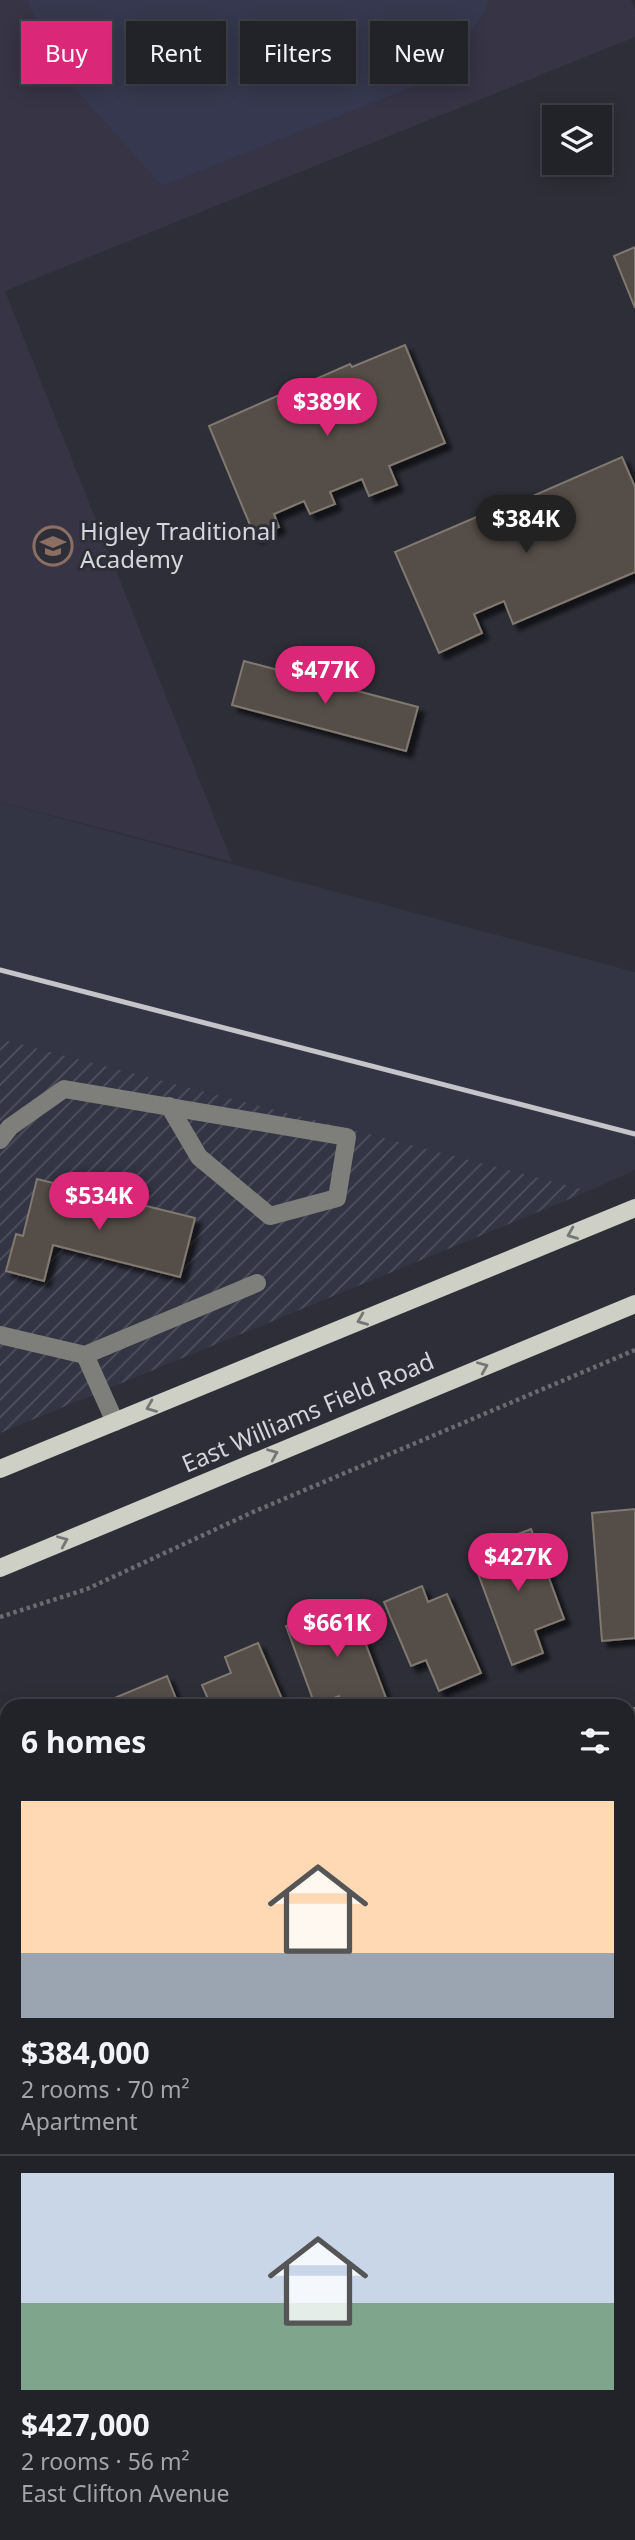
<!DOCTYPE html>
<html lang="en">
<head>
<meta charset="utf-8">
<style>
  :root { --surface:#222229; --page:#2e2f35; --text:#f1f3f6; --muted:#a2a4a8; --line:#3f3f46; --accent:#db2777 }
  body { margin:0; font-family:"Noto Sans",sans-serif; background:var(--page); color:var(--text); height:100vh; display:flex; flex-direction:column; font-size:26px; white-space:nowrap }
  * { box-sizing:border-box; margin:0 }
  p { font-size:23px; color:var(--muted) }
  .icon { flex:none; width:38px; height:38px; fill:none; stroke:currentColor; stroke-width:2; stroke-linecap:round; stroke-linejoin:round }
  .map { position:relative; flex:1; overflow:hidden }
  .panel { position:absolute; left:0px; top:1699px; width:635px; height:842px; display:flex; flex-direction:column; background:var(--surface); border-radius:21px 21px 0 0; box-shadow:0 4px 18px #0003,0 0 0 2px var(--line) }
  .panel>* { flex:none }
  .top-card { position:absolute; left:21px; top:21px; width:593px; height:63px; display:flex; gap:14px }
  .controls { position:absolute; left:542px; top:105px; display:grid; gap:14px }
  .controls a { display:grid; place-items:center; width:70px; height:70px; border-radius:0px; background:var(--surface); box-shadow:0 4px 18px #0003,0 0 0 2px var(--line); font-size:35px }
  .price { position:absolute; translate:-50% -60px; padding:0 16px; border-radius:24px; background:var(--accent); color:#fff; font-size:23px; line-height:46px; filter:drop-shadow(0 2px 4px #0008) }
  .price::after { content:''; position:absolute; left:50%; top:42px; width:21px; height:16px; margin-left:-10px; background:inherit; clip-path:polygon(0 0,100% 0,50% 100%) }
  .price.active { background:#222; color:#fff }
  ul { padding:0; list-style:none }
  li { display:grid; align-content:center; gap:14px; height:371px; padding:0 21px }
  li+li { border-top:2px solid var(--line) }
  li span { display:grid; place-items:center; height:217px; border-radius:0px; color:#555 }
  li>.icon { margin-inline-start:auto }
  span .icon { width:126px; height:126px; fill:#fffc; stroke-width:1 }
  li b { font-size:30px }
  h2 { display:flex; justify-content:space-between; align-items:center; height:84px; padding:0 21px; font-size:30px }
  .tag { padding:0 24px; border-radius:0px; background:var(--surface); box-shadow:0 4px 18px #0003,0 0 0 2px var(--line); font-size:24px; line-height:63px }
  .tag.active { background:var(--accent); color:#fff }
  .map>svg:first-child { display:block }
  .built { fill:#343544 }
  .industrial { fill:url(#industrial-furrows) }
  .education { fill:#363445 }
  .garden { fill:#36384f }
  .building { fill:#544e46; stroke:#807970; stroke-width:2; filter:url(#shadow) }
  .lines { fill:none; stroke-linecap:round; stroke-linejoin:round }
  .path { stroke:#6b6b73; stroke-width:4.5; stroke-dasharray:3.5 3.5; stroke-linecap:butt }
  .minor { stroke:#7e7f7a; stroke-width:18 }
  .major { stroke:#ced0c6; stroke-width:18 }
  .rail { stroke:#c4c4ca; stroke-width:5 }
  .oneway { stroke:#757777 }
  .labels { text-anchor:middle; stroke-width:6; stroke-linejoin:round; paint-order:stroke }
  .poi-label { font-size:24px; fill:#d5d5db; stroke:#2d2e37; text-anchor:start }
  .street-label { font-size:24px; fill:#d5d5db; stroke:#2d2e37 }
</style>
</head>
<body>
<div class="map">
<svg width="635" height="2540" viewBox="0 0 635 2540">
  <defs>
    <pattern id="industrial-furrows" width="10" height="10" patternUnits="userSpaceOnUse" patternTransform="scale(1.75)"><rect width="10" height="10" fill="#343544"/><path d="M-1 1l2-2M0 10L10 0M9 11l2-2" fill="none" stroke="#50515e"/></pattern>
    <filter id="shadow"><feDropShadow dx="6" dy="6" stdDeviation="2" flood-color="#0009"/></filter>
  </defs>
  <rect width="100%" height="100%" fill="#2d2e37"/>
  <path class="built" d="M0 802 635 972V1170L589 1191 0 1039Z"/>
  <path class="industrial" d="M0 1039 589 1191 0 1433Z"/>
  <path class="education" d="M0 0H631L635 10V37L5 291 232 862 0 802Z"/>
  <path class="garden" d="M27 0H490C472 36 445 64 412 87L162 186 54 65Z"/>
  <path class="building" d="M635 247V308L614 256Z
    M405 345 445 443 389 466 397 485 369 496 362 479 330 492 335 504 310 514 304 501 274 514 279 527 255 537 209 426 350 364 352 367Z
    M622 457 635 487V572L513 624 504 601 474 614 482 633 439 653 395 552 495 509 500 520 530 506 526 499Z
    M244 661 418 707 406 751 232 705Z
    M37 1179 195 1218 180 1277 53 1245 44 1281 6 1271 16 1234 23 1236Z
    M635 1509V1638L602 1641 592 1513Z
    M531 1529 564 1619 535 1630 543 1653 512 1665 470 1552Z
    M422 1586 428 1602 447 1594 481 1673 439 1691 426 1660 411 1666 384 1602Z
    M350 1602 389 1706H343L339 1696 315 1705 286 1626Z
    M258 1643 285 1706H211L202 1685 231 1673 225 1657Z
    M167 1676 179 1706H107L105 1702Z
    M0 1776 7 1792V1876L0 1879Z
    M628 1893 635 1895V1965L628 1963 634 1935 628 1933Z
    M628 2028 635 2044V2130L628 2133Z
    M7 2075V2179L0 2182V2078Z
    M0 2291 7 2307V2393L0 2396Z
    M632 2299 635 2307V2435L628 2437V2301Z
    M130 2534H203L206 2540H133Z
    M233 2534H309L312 2540H236Z
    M340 2534H386L371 2540H342Z
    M585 2534H618L621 2540H572Z"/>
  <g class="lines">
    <path class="path" d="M0 1617 87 1589 253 1512 635 1350"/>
    <path class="minor" d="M0 1140 10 1127 64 1089 347 1137 337 1198 270 1216 199 1157 169 1106
      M0 1335 85 1355 257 1283
      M85 1355 115 1422
      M628 1717 635 1716
      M0 1967 7 1965
      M628 2224 635 2221
      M0 2489 7 2485"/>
    <path class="major" d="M0 1469 635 1208
      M0 1568 635 1304"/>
    <path class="rail" d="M0 970 635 1134"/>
  </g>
  <defs><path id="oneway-chevron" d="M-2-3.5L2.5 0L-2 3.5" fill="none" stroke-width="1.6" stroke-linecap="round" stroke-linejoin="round" transform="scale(1.75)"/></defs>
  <g class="oneway">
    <use href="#oneway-chevron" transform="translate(572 1234) rotate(158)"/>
    <use href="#oneway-chevron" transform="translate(362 1320) rotate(158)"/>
    <use href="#oneway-chevron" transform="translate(483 1367) rotate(-23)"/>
    <use href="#oneway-chevron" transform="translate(151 1407) rotate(158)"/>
    <use href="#oneway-chevron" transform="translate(273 1454) rotate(-23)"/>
    <use href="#oneway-chevron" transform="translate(63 1541) rotate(-23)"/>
  </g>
  <defs>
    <g id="school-ring" transform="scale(2.0125)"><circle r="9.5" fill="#2d2e37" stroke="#8d6e63" stroke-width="1.5"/><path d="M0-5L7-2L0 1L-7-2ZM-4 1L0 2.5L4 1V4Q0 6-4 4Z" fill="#8d6e63"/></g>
  </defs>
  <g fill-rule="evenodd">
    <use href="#school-ring" x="53" y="546"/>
  </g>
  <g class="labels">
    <g class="poi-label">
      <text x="80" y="540">Higley Traditional<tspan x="80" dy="28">Academy</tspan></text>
    </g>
    <g class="street-label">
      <text transform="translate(308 1413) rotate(-23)" y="8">East Williams Field Road</text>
    </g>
  </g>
</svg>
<div class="controls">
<a><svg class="icon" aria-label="layers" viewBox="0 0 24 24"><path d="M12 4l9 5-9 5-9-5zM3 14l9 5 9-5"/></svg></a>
</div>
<b class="price" style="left:327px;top:438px">$389K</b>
<b class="price active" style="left:526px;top:555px">$384K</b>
<b class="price" style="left:325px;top:706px">$477K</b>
<b class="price" style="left:99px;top:1232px">$534K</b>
<b class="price" style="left:518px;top:1593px">$427K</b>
<b class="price" style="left:337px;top:1659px">$661K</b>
<div class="top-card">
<a class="tag active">Buy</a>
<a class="tag">Rent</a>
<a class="tag">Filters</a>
<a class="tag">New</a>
</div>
<section class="panel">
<h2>6 homes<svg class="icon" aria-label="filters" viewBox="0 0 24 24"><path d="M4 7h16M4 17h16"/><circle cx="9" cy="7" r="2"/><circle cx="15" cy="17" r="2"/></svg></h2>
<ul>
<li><span style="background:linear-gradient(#ffd9b3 70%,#9aa5b1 0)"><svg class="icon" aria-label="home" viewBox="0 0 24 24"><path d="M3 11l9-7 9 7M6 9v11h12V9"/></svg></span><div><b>$384,000</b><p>2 rooms · 70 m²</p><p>Apartment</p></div></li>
<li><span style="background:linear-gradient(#c9d6e8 60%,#7fa58c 0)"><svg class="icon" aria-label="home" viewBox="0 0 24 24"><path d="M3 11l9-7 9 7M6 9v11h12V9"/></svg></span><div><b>$427,000</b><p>2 rooms · 56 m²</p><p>East Clifton Avenue</p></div></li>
</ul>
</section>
</div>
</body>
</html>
